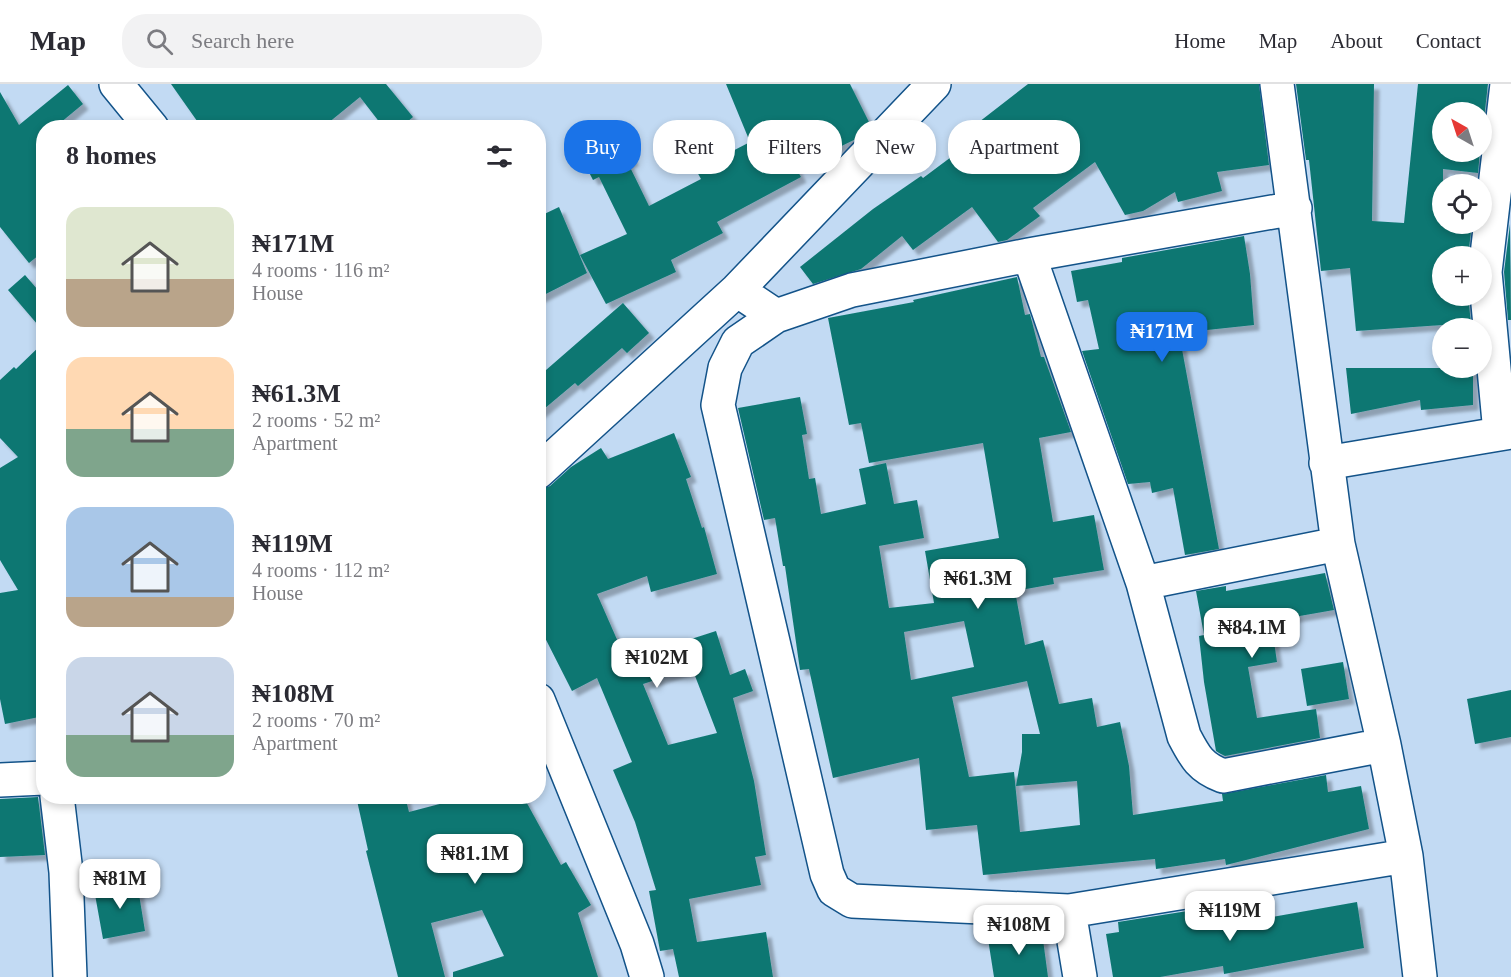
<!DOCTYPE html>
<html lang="en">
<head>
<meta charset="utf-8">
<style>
  :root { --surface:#fff; --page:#f2f2f3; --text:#2b2b33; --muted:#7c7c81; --line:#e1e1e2; --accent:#1a73e8 }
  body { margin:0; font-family:"Times New Roman",serif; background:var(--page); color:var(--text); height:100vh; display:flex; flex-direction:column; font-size:22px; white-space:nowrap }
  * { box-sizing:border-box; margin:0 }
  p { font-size:20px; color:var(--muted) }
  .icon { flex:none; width:33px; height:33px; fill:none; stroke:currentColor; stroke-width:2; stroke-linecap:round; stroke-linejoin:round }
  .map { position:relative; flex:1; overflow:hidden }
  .drawer { position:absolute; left:36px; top:36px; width:510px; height:684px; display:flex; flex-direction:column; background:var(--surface); border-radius:24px; box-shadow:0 3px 9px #0003 }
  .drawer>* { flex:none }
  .hud { position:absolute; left:564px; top:36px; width:570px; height:54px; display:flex; gap:12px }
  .needle { width:39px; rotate:321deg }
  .tools { position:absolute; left:1432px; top:18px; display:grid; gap:12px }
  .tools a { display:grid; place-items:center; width:60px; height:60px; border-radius:50%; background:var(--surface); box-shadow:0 3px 9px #0003; font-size:30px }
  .price { position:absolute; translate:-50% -51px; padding:0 14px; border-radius:12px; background:#fff; color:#222; font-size:20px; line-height:39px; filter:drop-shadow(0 2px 3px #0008) }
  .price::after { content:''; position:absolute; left:50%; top:36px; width:18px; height:14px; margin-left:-9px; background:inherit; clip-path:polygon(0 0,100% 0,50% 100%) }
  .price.current { background:var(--accent); color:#fff }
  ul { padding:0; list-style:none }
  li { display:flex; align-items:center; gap:18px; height:150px; padding:0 30px }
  li span { display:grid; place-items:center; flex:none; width:168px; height:120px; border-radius:18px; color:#555 }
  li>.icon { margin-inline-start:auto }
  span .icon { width:72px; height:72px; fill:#fffc; stroke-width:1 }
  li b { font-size:26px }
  h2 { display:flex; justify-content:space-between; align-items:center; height:72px; padding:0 30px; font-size:26px }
  .pill { padding:0 21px; border-radius:24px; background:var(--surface); box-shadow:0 3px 9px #0003; font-size:21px; line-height:54px }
  .pill.current { background:var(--accent); color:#fff }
  header { display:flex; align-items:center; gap:36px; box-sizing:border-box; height:84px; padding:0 30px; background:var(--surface); border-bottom:2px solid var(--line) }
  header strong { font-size:28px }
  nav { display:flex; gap:33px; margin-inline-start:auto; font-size:21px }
  .search { width:420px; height:54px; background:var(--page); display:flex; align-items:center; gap:15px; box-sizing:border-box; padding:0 21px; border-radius:24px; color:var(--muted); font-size:22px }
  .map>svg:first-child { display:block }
  .building { fill:#0c7772; fill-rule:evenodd; filter:url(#shadow) }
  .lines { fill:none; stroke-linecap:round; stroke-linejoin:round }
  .minor-casing { stroke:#135389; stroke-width:36 }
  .minor { stroke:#fff; stroke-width:33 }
</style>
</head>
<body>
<header>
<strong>Map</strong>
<div class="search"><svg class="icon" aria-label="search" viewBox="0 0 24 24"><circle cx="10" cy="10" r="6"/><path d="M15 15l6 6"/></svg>Search here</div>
<nav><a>Home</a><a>Map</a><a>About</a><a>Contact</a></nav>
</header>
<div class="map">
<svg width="1511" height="893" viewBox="0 0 1511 893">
  <defs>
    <filter id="shadow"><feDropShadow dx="5.5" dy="5.5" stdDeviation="1.5" flood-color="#0004"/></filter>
  </defs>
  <rect width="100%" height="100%" fill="#c2daf3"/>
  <path class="building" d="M171 0H386L413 33 400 44H384L360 13 322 44H202Z
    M726 0H850L870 40 856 55 796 84 801 93 717 138 723 149 671 176 676 188 606 220 580 171 627 150 599 93 593 96 577 65 617 44 633 76 628 79 649 122 701 95 696 86 750 58Z
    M1028 0H1259L1269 81 1217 88 1222 107 1178 118 1175 108 1143 127 1125 131 1095 78 1033 124 1040 132 1007 156 998 158 972 123 913 166 902 152 861 185 813 200 800 183 873 125 921 92 923 94 986 47 979 38Z
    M1296 0H1374L1372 137 1404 139 1418 0H1488L1482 52V28H1443V68H1480L1478 89 1443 85V140H1472L1468 172H1443V212H1468L1471 239 1356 247 1350 184 1321 187 1309 76H1306Z
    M68 1 83 20 54 44H44V167L29 179 0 143V8L19 41Z
    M559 123 587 189 538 214V133Z
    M1510 140 1511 236H1508L1504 188Z
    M1244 152 1250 190 1254 241 1179 249 1219 465 1185 471 1173 404 1152 409 1150 398 1128 400 1082 267 1099 265 1088 216 1077 218 1071 187 1122 178V174Z
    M25 191 44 213V248L8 206Z
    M1017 193 1025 231 1030 230 1041 273H1044L1071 348 1039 354 1053 438 1094 431 1104 486 1053 494 1054 500 1015 507 1025 561 1043 556 1059 620 1092 614 1097 643 1120 638 1129 682 1133 731 1223 717 1222 710 1326 691 1328 708 1361 702 1369 745 1226 781 1225 775 1156 785 1155 775 983 791 977 741 926 746 919 674 833 694 809 585 800 586 785 482H783L775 434 764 436 738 324 800 313 807 350 802 351 809 395 815 394 821 430 866 420 859 385 886 379 894 420 917 416 924 454 879 462 889 524 934 519 925 467 999 454 983 359 869 379 861 339 849 341 828 234 914 218 913 216ZM964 537 974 583 911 596 904 548ZM1027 597 1040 650H1022V668L1016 702 1077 697 1080 741 1020 748 1014 688 969 693 952 613Z
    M623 219 649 249 627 269 622 264 578 302 575 299 538 330V293Z
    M44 258V632L5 640 0 615V509L18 506 0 476V384L18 373 0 354V296L14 283 16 285Z
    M1346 284H1473V321L1421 326 1420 316 1351 330Z
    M674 349 691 393 686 395 702 444 704 443 717 490 651 508 647 492 597 510 626 576 716 547 730 591 745 585 753 607 733 614 754 697 766 771 755 773 761 801 689 815 697 858 766 848 773 893H679L673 865 660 867 649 807 656 806 635 738 613 686 632 678 597 594 572 607 538 540V406L550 402 571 383 601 364 608 375ZM692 584 717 649 668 661 643 600Z
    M1325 489 1334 526 1271 537 1277 578 1248 583 1257 634 1316 625 1320 654 1225 672 1219 669 1216 667 1204 598 1199 552 1204 551 1196 507 1226 502V507Z
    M1343 578 1349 615 1307 622 1301 585Z
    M1511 606V653L1475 660 1467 615Z
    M356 712H405L409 728 470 712H523L561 781 566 778 591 821 578 829 598 893H453V888L504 872 482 826 431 839 445 893H398L366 767 368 766Z
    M38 713 45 771 0 773V715Z
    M137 798 145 847 103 855 94 805Z
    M1357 818 1364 864 1224 890 1223 882 1160 893H1113L1106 850 1119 848 1118 838 1194 826 1196 841 1249 832V837Z
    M1042 848 1048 893H994L988 855Z"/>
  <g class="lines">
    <g class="minor-casing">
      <path id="minor" d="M116 0 152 44
        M1277 0 1338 460 1384 661 1406 772 1420 893
        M1029 171 1143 499 1184 652C1195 673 1200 683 1223 692L1384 661
        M737 206 776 232 852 206 1029 171 1295 124
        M776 232 738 258 725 284 718 321 827 790 834 806 852 817 1069 827 1406 772
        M1500 349 1485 188 1507 0
        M1326 379 1511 348
        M538 388 737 206 934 0
        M1143 499 1338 460
        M538 616 637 860 647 893
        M0 696 44 694
        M57 712 66 788 70 893
        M1069 827 1080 893"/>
    </g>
    <use href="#minor" class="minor"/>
  </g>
</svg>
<div class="tools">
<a><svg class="needle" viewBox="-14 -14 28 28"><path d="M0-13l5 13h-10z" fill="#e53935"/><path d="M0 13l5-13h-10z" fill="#7c7c81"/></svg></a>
<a><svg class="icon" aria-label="locate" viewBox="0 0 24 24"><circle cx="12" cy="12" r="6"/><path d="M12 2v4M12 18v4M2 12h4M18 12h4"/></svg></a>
<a>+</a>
<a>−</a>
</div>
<b class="price current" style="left:1162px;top:279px">₦171M</b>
<b class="price" style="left:978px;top:526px">₦61.3M</b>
<b class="price" style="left:1252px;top:575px">₦84.1M</b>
<b class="price" style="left:657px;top:605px">₦102M</b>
<b class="price" style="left:475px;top:801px">₦81.1M</b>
<b class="price" style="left:120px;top:826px">₦81M</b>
<b class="price" style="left:1230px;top:858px">₦119M</b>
<b class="price" style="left:1019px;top:872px">₦108M</b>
<div class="hud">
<a class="pill current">Buy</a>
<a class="pill">Rent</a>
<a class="pill">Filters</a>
<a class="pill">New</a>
<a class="pill">Apartment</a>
</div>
<section class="drawer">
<h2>8 homes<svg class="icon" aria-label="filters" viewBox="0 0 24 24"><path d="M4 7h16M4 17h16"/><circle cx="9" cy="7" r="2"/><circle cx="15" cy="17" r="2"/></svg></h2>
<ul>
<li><span style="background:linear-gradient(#dfe7d0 60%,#b9a48a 0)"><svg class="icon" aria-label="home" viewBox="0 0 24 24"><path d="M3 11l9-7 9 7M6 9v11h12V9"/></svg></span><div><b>₦171M</b><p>4 rooms · 116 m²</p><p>House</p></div></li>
<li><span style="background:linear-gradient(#ffd9b3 60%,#7fa58c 0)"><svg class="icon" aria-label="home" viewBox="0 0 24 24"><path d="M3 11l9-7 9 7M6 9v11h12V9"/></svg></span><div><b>₦61.3M</b><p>2 rooms · 52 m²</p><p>Apartment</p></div></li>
<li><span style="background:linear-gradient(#a9c7e8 75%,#b9a48a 0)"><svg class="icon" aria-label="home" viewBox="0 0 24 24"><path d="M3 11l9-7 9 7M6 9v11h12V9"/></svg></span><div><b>₦119M</b><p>4 rooms · 112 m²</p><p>House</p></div></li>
<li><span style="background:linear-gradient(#c9d6e8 65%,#7fa58c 0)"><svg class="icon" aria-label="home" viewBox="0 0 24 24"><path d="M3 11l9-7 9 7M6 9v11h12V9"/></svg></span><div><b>₦108M</b><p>2 rooms · 70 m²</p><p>Apartment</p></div></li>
</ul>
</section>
</div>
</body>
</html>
